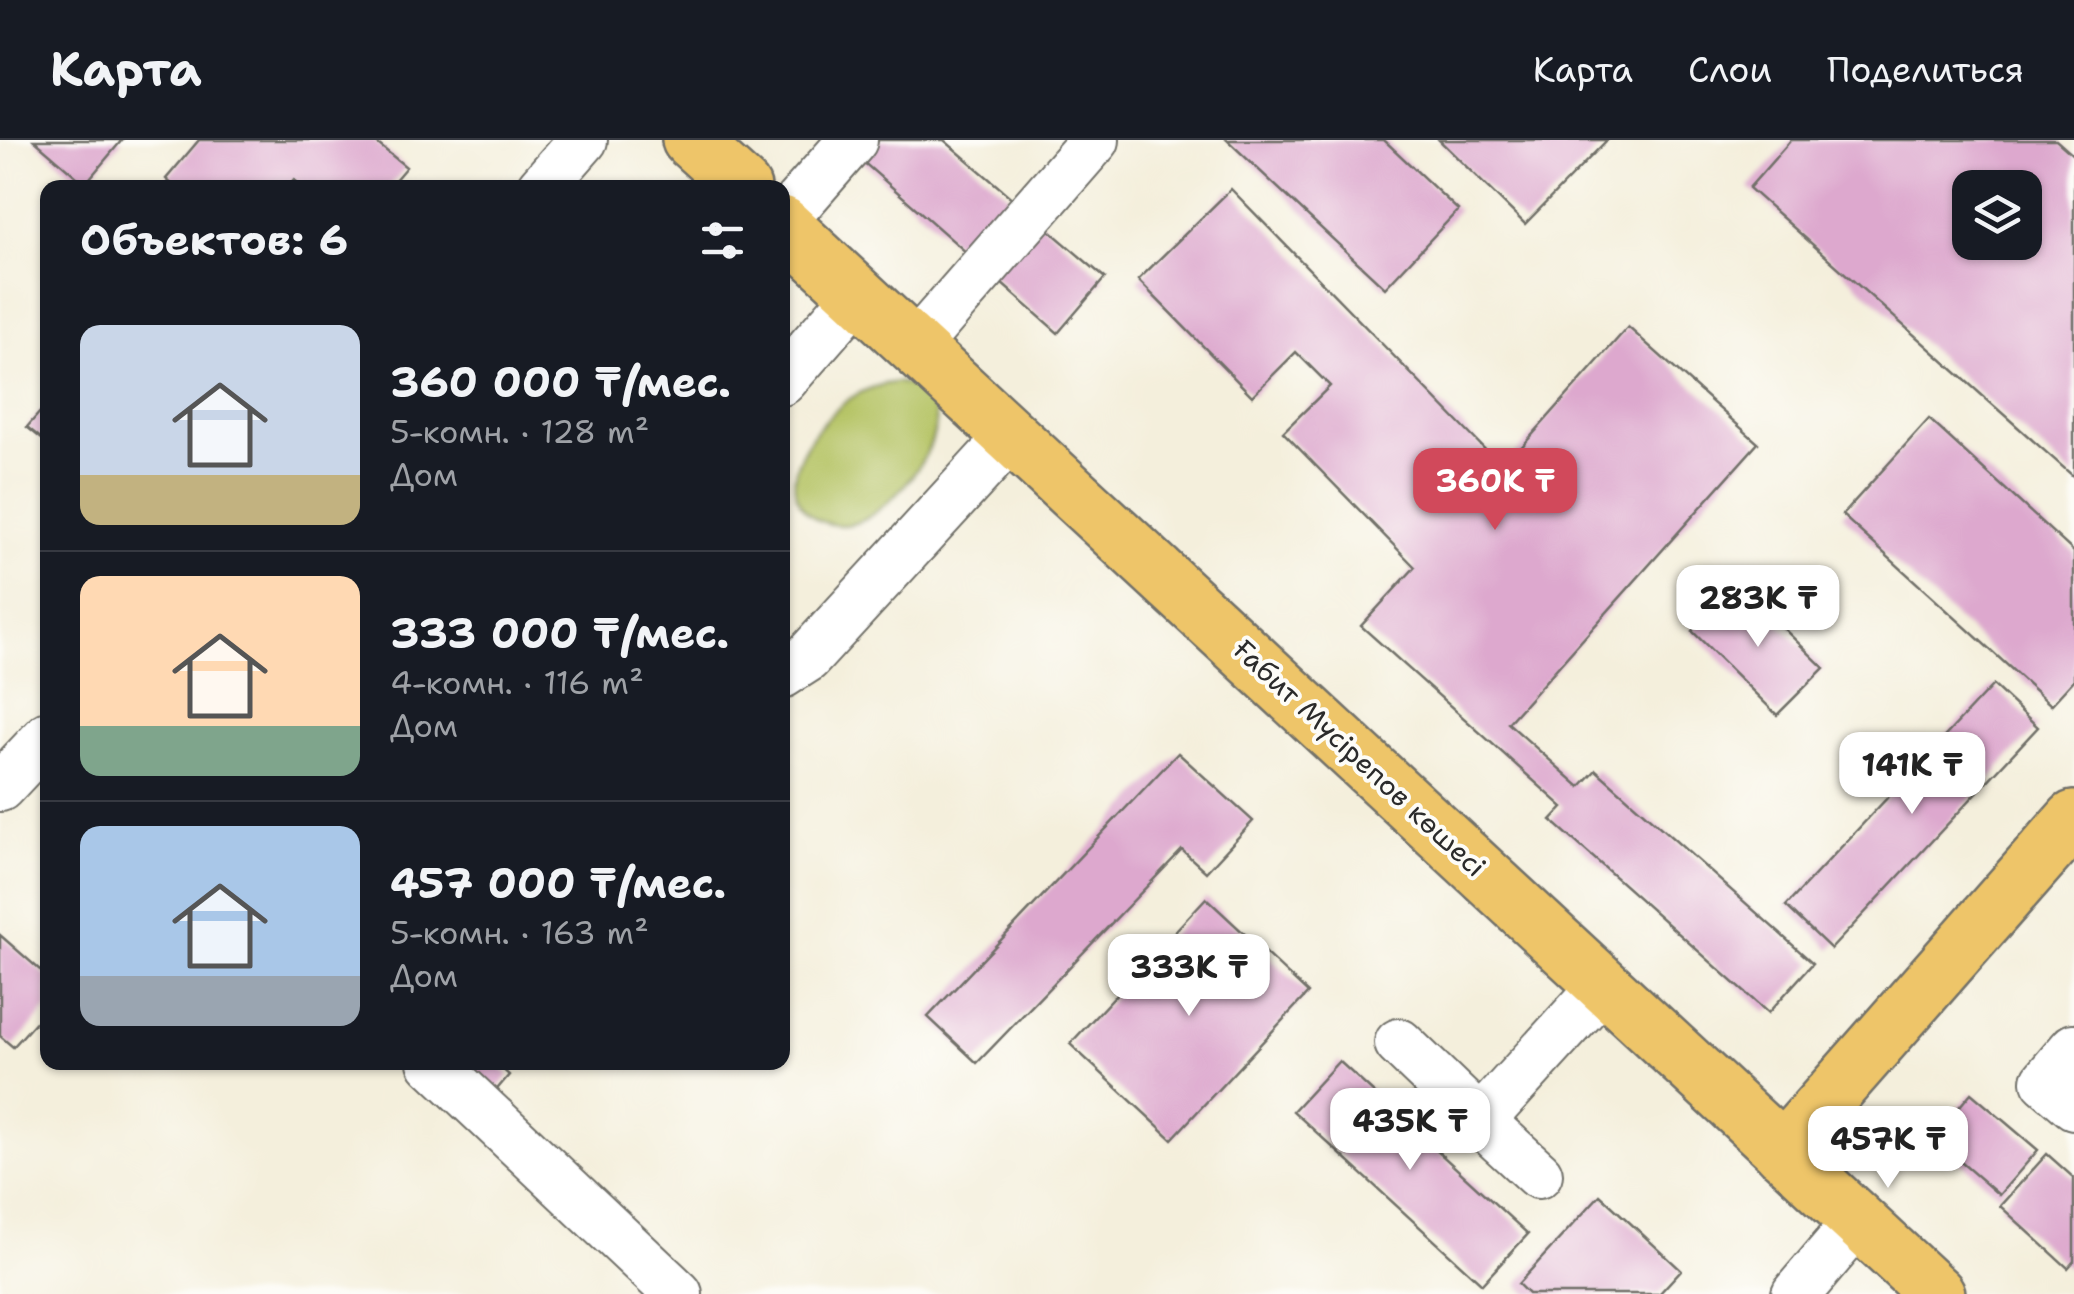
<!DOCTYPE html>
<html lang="ru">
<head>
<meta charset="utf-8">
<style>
  :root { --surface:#171b24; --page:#242831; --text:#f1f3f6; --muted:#9ea1a6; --line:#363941; --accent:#d1495b }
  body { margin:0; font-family:"Shantell Sans",sans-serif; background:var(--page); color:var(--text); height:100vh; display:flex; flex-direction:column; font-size:38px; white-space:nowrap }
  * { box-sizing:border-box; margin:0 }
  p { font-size:32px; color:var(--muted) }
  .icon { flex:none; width:55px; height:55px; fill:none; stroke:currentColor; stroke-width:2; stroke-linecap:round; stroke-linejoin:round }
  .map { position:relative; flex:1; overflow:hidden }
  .drawer { position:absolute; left:40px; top:40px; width:750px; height:890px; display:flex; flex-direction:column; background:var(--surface); border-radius:20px; box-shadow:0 2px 8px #0004 }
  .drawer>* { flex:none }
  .tools { position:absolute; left:1952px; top:30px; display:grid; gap:20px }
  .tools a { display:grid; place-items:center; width:90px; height:90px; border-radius:20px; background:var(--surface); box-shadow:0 2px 8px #0004; font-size:50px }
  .price { position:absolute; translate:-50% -85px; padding:0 22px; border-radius:20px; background:#fff; color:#222; font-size:32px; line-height:65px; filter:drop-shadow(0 2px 5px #0008) }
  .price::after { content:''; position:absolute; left:50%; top:60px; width:30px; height:22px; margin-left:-15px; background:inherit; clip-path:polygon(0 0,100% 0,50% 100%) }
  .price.active { background:var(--accent); color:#fff }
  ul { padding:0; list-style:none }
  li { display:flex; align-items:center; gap:30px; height:250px; padding:0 40px }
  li+li { border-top:2px solid var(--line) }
  li span { display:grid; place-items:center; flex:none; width:280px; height:200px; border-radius:20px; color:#555 }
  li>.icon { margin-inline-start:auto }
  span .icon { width:120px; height:120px; fill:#fffc; stroke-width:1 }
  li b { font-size:42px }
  h2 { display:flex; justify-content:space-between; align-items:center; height:120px; padding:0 40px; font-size:42px }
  header { display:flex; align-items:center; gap:60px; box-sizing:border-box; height:140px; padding:0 50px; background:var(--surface); border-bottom:2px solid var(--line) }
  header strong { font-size:48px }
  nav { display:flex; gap:55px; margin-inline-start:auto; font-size:35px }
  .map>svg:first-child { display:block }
  .green { fill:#b6c466; stroke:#707848; stroke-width:2.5 }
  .building { fill:#dda8ce; fill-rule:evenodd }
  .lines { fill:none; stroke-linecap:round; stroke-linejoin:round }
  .minor-casing { stroke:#717069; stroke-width:52 }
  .major-casing { stroke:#717069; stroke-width:60 }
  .minor { stroke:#fff; stroke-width:48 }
  .major { stroke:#eec569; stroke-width:55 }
  .labels { text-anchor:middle; stroke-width:8; stroke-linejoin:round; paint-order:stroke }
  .street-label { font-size:28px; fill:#2b2b2b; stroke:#fdfcf7 }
</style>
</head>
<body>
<header>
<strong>Карта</strong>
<nav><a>Карта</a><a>Слои</a><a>Поделиться</a></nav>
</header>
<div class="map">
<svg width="2074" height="1154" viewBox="0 0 2074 1154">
  <rect width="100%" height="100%" fill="#fdfcf7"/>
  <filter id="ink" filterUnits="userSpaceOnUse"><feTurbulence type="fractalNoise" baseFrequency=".01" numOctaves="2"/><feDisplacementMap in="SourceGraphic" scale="20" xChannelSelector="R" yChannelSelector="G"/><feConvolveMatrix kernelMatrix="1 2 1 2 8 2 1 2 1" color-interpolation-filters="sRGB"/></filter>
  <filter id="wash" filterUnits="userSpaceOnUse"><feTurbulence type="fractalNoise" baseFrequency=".0048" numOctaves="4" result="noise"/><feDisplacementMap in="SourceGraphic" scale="40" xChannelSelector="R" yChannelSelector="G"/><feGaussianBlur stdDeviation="2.25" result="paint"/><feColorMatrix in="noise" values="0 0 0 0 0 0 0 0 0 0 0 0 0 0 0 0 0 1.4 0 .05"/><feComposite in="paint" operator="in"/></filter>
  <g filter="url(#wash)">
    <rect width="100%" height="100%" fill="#f4efdc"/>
    <path class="green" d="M897 242C989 258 893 382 845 385 828 386 815 381 804 369 773 333 823 276 854 256 867 248 882 244 897 242Z"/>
    <g id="blocks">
      <path class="building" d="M34 0H122L85 44Z
        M199 0H373L406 27 388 48H302L294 40 287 48H176L166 39Z
        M879 0H944L1105 138 1058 193 861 20Z
        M1227 0H1384L1458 70 1385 148Z
        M1439 0H1607L1525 84Z
        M1791 0H2056L2074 16V337L1749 48ZM1970 48H2025V102H1970Z
        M1231 49 1503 328 1628 187 1758 303 1508 583 1580 647 1596 630 1813 823 1768 873 1551 680 1563 667 1361 486 1415 427 1283 292 1330 246 1296 212 1252 256 1138 140Z
        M48 263V304L27 287Z
        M1929 279 2074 412V540L2051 565 1842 375Z
        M1738 444 1824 528 1777 575 1692 491Z
        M1993 545 2038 587 1831 809 1786 766Z
        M1178 613 1253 681 1206 732 1182 710 977 923 928 877Z
        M1206 758 1308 853 1172 999 1070 904Z
        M0 795 48 837V868L13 907 0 896Z
        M1339 921 1528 1094 1482 1144 1293 971Z
        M482 922H495L509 935 493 954 471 935Z
        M1971 953 2038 1010 1999 1055 1933 998Z
        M2047 1014 2074 1038V1121L2068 1128 2000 1066Z
        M1600 1055 1681 1130 1659 1154H1528L1518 1144Z"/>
    </g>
  </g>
  <g filter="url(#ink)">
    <use href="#blocks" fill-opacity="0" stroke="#717069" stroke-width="2.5"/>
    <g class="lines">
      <g class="minor-casing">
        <path id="minor" d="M541 48 583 0
          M782 81 853 0
          M916 205 1095 0
          M782 241 859 153
          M782 534 807 518 1013 294
          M0 647 48 596
          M1399 903 1480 981 1604 845
          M2074 908 2046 941 2074 965
          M432 922 678 1154
          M1480 981 1538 1034
          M1796 1154 1858 1081"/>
      </g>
      <g class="major-casing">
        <path id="major" d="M690 0 743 48
          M782 84 1937 1154
          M1782 1011 2074 679"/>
      </g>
      <use href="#minor" class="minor"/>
      <use href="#major" class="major"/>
    </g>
  </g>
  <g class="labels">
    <g class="street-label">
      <text transform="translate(1360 618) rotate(43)" y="10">Ғабит Мүсірепов көшесі</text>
    </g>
  </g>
</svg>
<div class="tools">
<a><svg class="icon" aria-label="layers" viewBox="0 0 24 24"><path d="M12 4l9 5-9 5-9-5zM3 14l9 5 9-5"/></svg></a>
</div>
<b class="price active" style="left:1495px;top:393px">360K ₸</b>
<b class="price" style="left:1758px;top:510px">283K ₸</b>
<b class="price" style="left:1912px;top:677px">141K ₸</b>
<b class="price" style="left:1189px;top:879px">333K ₸</b>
<b class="price" style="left:1410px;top:1033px">435K ₸</b>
<b class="price" style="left:1888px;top:1051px">457K ₸</b>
<section class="drawer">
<h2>Объектов: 6<svg class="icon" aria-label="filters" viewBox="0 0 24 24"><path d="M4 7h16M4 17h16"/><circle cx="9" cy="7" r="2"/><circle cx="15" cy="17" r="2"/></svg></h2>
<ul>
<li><span style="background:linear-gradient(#c9d6e8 75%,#c2b280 0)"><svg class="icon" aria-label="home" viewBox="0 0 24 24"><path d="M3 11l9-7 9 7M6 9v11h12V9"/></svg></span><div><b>360 000 ₸/мес.</b><p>5-комн. · 128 m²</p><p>Дом</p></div></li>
<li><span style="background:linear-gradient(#ffd9b3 75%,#7fa58c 0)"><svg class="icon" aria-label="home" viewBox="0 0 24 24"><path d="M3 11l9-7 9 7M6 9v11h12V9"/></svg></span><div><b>333 000 ₸/мес.</b><p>4-комн. · 116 m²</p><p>Дом</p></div></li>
<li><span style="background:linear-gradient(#a9c7e8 75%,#9aa5b1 0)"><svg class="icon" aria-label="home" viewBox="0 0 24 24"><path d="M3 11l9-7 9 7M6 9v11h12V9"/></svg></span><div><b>457 000 ₸/мес.</b><p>5-комн. · 163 m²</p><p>Дом</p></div></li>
</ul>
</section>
</div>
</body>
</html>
